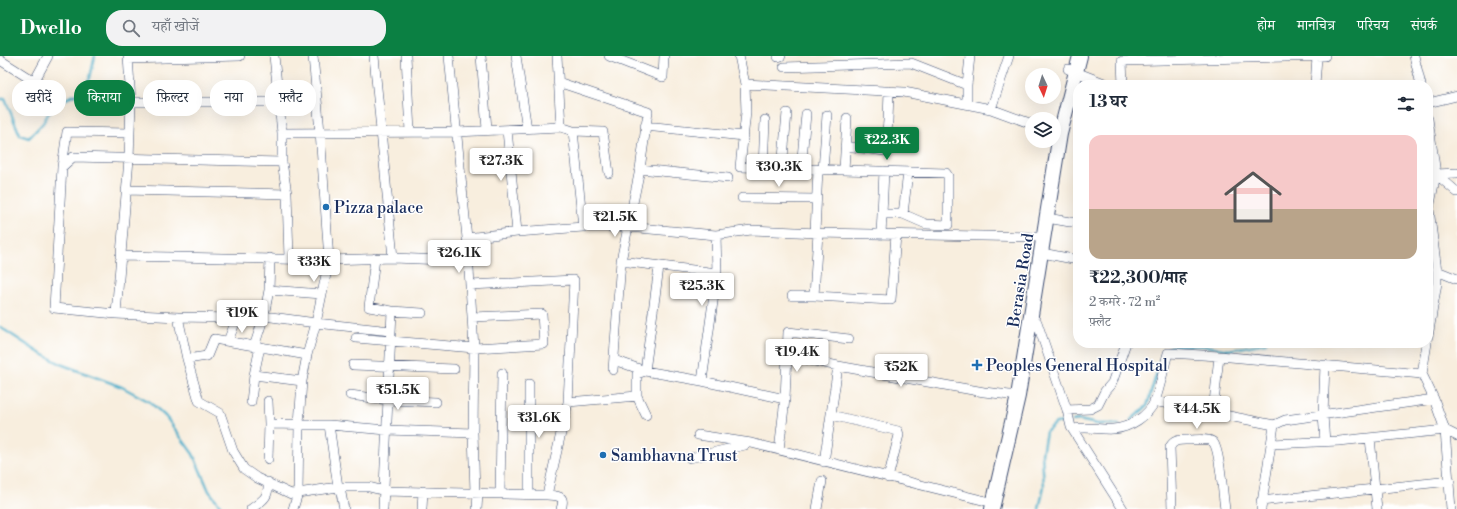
<!DOCTYPE html>
<html lang="hi">
<head>
<meta charset="utf-8">
<style>
  :root { --surface:#fff; --page:#f2f2f3; --text:#1f2937; --muted:#747a83; --line:#e0e1e3; --accent:#0b8043 }
  body { margin:0; font-family:"Libre Bodoni","Noto Serif Devanagari",serif; background:var(--page); color:var(--text); height:100vh; display:flex; flex-direction:column; font-size:15px; white-space:nowrap }
  * { box-sizing:border-box; margin:0 }
  p { font-size:13px; color:var(--muted) }
  .icon { flex:none; width:22px; height:22px; fill:none; stroke:currentColor; stroke-width:2; stroke-linecap:round; stroke-linejoin:round }
  .map { position:relative; flex:1; overflow:hidden }
  .details { position:absolute; left:1073px; top:24px; width:360px; height:268px; display:flex; flex-direction:column; background:var(--surface); border-radius:16px; box-shadow:0 4px 16px #0002 }
  .details>* { flex:none }
  .hud { position:absolute; left:12px; top:24px; width:380px; height:36px; display:flex; gap:8px }
  .needle { width:26px; rotate:176deg }
  .tools { position:absolute; left:1025px; top:12px; display:grid; gap:8px }
  .tools a { display:grid; place-items:center; width:36px; height:36px; border-radius:50%; background:var(--surface); box-shadow:0 4px 16px #0002; font-size:20px }
  .price { position:absolute; translate:-50% -34px; padding:0 9px; border-radius:4px; background:#fff; color:#222; font-size:13px; line-height:26px; filter:drop-shadow(0 1px 2px #0008) }
  .price::after { content:''; position:absolute; left:50%; top:24px; width:12px; height:9px; margin-left:-6px; background:inherit; clip-path:polygon(0 0,100% 0,50% 100%) }
  .price.current { background:var(--accent); color:#fff }
  ul { padding:0; list-style:none }
  li { display:grid; align-content:center; gap:8px; height:212px; padding:0 16px }
  li+li { border-top:1px solid var(--line) }
  li span { display:grid; place-items:center; height:124px; border-radius:12px; color:#555 }
  li>.icon { margin-inline-start:auto }
  span .icon { width:72px; height:72px; fill:#fffc; stroke-width:1 }
  li b { font-size:17px }
  h2 { display:flex; justify-content:space-between; align-items:center; height:48px; padding:0 16px; font-size:17px }
  .chip { padding:0 14px; border-radius:16px; background:var(--surface); box-shadow:0 4px 16px #0002; font-size:14px; line-height:36px }
  .chip.current { background:var(--accent); color:#fff }
  header { display:flex; align-items:center; gap:24px; box-sizing:border-box; height:56px; padding:0 20px; background:var(--accent); color:#fff }
  header strong { font-size:19px }
  nav { display:flex; gap:22px; margin-inline-start:auto; font-size:14px }
  .search { width:280px; height:36px; background:var(--page); display:flex; align-items:center; gap:10px; box-sizing:border-box; padding:0 14px; border-radius:16px; color:var(--muted); font-size:15px }
  .map>svg:first-child { display:block }
  .lines { fill:none; stroke-linecap:round; stroke-linejoin:round }
  .stream { stroke:#49adc9; stroke-width:2.5 }
  .street-casing { stroke:#3c4c71; stroke-width:10 }
  .primary-casing { stroke:#3c4c71; stroke-width:16 }
  .street { stroke:#fff; stroke-width:9 }
  .primary { stroke:#fff; stroke-width:14 }
  .poi-dot { fill:#1f6fb2; stroke:#fff; stroke-width:1.5 }
  .labels { text-anchor:middle; stroke-width:3; stroke-linejoin:round; paint-order:stroke }
  .poi-label { font-size:16px; fill:#1b2f5e; stroke:#fff; text-anchor:start }
  .street-label { font-size:16px; fill:#1b2f5e; stroke:#fff }
</style>
</head>
<body>
<header>
<strong>Dwello</strong>
<div class="search"><svg class="icon" aria-label="search" viewBox="0 0 24 24"><circle cx="10" cy="10" r="6"/><path d="M15 15l6 6"/></svg>यहाँ खोजें</div>
<nav><a>होम</a><a>मानचित्र</a><a>परिचय</a><a>संपर्क</a></nav>
</header>
<div class="map">
<svg width="1457" height="453" viewBox="0 0 1457 453">
  <rect width="100%" height="100%" fill="#fff"/>
  <filter id="ink" filterUnits="userSpaceOnUse"><feTurbulence type="fractalNoise" baseFrequency=".025" numOctaves="2"/><feDisplacementMap in="SourceGraphic" scale="8" xChannelSelector="R" yChannelSelector="G"/><feConvolveMatrix kernelMatrix="1 2 1 2 8 2 1 2 1" color-interpolation-filters="sRGB"/></filter>
  <filter id="wash" filterUnits="userSpaceOnUse"><feTurbulence type="fractalNoise" baseFrequency=".012" numOctaves="4" result="noise"/><feDisplacementMap in="SourceGraphic" scale="16" xChannelSelector="R" yChannelSelector="G"/><feGaussianBlur stdDeviation="0.9" result="paint"/><feColorMatrix in="noise" values="0 0 0 0 0 0 0 0 0 0 0 0 0 0 0 0 0 1.4 0 .05"/><feComposite in="paint" operator="in"/></filter>
  <g filter="url(#wash)">
    <rect width="100%" height="100%" fill="#f8eede"/>
    <g class="lines">
      <path class="stream" d="M0 43H5L20 79 29 82 43 67 48 58 57 47 81 36 90 22 95 0
        M1428 104H1429
        M0 271 38 296 63 309 122 331 150 346 166 361 193 398 209 435 223 453
        M1131 364 1147 350 1161 302 1164 295 1172 290H1205L1229 294 1266 287
        M1073 365 1079 364 1097 368H1119
        M1039 453 1044 430 1042 398 1046 376 1056 367 1068 366"/>
    </g>
  </g>
  <g filter="url(#ink)">
    <g class="lines">
      <g class="street-casing">
        <path id="street" d="M274 0 282 77V106L287 138 289 202
          M374 0 393 202
          M406 0 410 76
          M449 0 467 182 474 292 473 377 475 436
          M481 0 487 73
          M516 0 527 73
          M557 0 561 71
          M609 0 663 21 664 0
          M739 0 745 28 746 56 740 111 946 117 948 120V169L926 168 903 158H883
          M1414 0 1421 29
          M778 1 781 0
          M128 3 240 0
          M0 4 35 26
          M784 11 911 7 967 29
          M1068 13 1109 29
          M558 26 648 56 640 113 621 205 613 314
          M745 28 904 36 991 53 1032 68
          M1123 29 1122 5 1325 0
          M1315 29 1317 1
          M23 46 48 0
          M131 46H278
          M1428 47 1457 40
          M967 48V29L970 0
          M991 53 1009 0
          M1428 63 1436 118 1429 153 1437 215V227L1428 281
          M645 70 744 80
          M507 74 517 176
          M573 75 583 171
          M130 77 67 76 62 111 54 252 116 258 178 261 237 262 264 260 316 267 391 275
          M282 77 456 76 561 71 573 75 603 76 609 117
          M845 90 885 95 888 65 889 35
          M62 111 73 101 282 106
          M763 112 765 64
          M640 113 728 122
          M782 113 787 57
          M801 113 806 58
          M823 114 827 59
          M844 114 847 62
          M1436 118 1457 136
          M1436 118 1457 117
          M126 134 287 138
          M742 142 815 143
          M903 158 908 116
          M1047 162 1070 166H1078
          M815 176 818 114
          M818 177 1036 181 1044 183
          M881 179 884 115
          M467 182 517 176 583 171H628L716 179 751 174 818 177 814 240
          M1042 197 1078 204
          M120 200 329 204 393 202 469 205
          M375 202 369 251 392 255 422 257
          M621 205 717 217
          M1437 215 1457 223
          M470 229 574 224 568 346 547 439
          M269 234 322 238
          M792 240H814L891 244 896 179
          M116 258 129 103 131 46 128 0
          M1031 260 1037 266 1067 354 1071 371 1123 453
          M178 261 187 303 199 345 220 357 233 395 244 413 257 422 291 438 338 431H369L385 435 547 439C558 440 566 439 561 453
          M356 282 474 292 544 288 542 258 472 261
          M228 285 237 262
          M1427 287 1422 318 1434 343 1445 374 1451 453
          M254 291 264 260 269 234 270 202
          M787 299 838 310 984 336 1018 340
          M187 303 207 300 214 283 307 299
          M614 304 645 315 702 325 785 343
          M353 309 454 313
          M1325 309 1323 359 1325 386
          M254 319 302 325
          M702 325 717 217 716 179
          M350 339 388 344 436 346
          M1154 345 1274 369 1285 364 1434 343
          M251 346 254 319 260 291
          M568 346 637 340
          M1067 354 1090 353 1098 349 1105 335 1112 327 1126 287
          M1213 356 1219 300
          M646 359 637 340V318L645 315 659 211
          M831 359 898 375 899 379 888 422
          M269 368 329 369 387 374 473 377
          M329 369 338 431 341 437 344 453
          M1074 373C1087 370 1100 374 1113 373 1130 372 1148 360 1155 345 1160 332 1164 311 1168 297L1219 300 1422 318
          M698 379 751 387 994 447
          M1370 382 1377 453
          M1271 388 1339 385 1445 374 1457 380
          M779 394 785 343 788 276 849 283
          M690 402 745 389
          M268 403 269 368 268 345
          M824 406 838 310
          M500 437 502 317
          M529 438V328
          M1261 445 1450 425
          M251 453C263 444 269 442 268 426
          M293 453 298 437 299 368 302 325 307 299 316 267 329 204 320 76 313 0
          M383 453 392 255
          M422 453 423 435
          M477 453 478 437
          M817 453 822 425
          M1172 453 1170 391C1174 383 1181 384 1189 384 1195 384 1208 382 1213 386 1220 393 1223 441 1225 453
          M1261 453 1274 369"/>
      </g>
      <g class="primary-casing">
        <path id="primary" d="M992 453 1018 340 1060 78 1080 0"/>
      </g>
      <use href="#street" class="street"/>
      <use href="#primary" class="primary"/>
    </g>
  </g>
  <g class="poi-dot">
    <circle cx="326" cy="151" r="4"/>
    <path d="M975 303h4v4h4v4h-4v4h-4v-4h-4v-4h4z"/>
    <circle cx="603" cy="399" r="4"/>
  </g>
  <g class="labels">
    <g class="poi-label">
      <text x="334" y="157">Pizza palace</text>
      <text x="986" y="315">Peoples General Hospital</text>
      <text x="611" y="405">Sambhavna Trust</text>
    </g>
    <g class="street-label">
      <text transform="translate(1020 224) rotate(-81)" y="6">Berasia Road</text>
    </g>
  </g>
</svg>
<div class="tools">
<a><svg class="needle" viewBox="-14 -14 28 28"><path d="M0-13l5 13h-10z" fill="#e53935"/><path d="M0 13l5-13h-10z" fill="#747a83"/></svg></a>
<a><svg class="icon" aria-label="layers" viewBox="0 0 24 24"><path d="M12 4l9 5-9 5-9-5zM3 14l9 5 9-5"/></svg></a>
</div>
<b class="price current" style="left:887px;top:105px">₹22.3K</b>
<b class="price" style="left:501px;top:126px">₹27.3K</b>
<b class="price" style="left:779px;top:132px">₹30.3K</b>
<b class="price" style="left:615px;top:182px">₹21.5K</b>
<b class="price" style="left:459px;top:218px">₹26.1K</b>
<b class="price" style="left:314px;top:227px">₹33K</b>
<b class="price" style="left:702px;top:251px">₹25.3K</b>
<b class="price" style="left:242px;top:278px">₹19K</b>
<b class="price" style="left:797px;top:317px">₹19.4K</b>
<b class="price" style="left:901px;top:332px">₹52K</b>
<b class="price" style="left:398px;top:355px">₹51.5K</b>
<b class="price" style="left:1197px;top:374px">₹44.5K</b>
<b class="price" style="left:539px;top:383px">₹31.6K</b>
<div class="hud">
<a class="chip">खरीदें</a>
<a class="chip current">किराया</a>
<a class="chip">फ़िल्टर</a>
<a class="chip">नया</a>
<a class="chip">फ़्लैट</a>
</div>
<section class="details">
<h2>13 घर<svg class="icon" aria-label="filters" viewBox="0 0 24 24"><path d="M4 7h16M4 17h16"/><circle cx="9" cy="7" r="2"/><circle cx="15" cy="17" r="2"/></svg></h2>
<ul>
<li><span style="background:linear-gradient(#f6c9c9 60%,#b9a48a 0)"><svg class="icon" aria-label="home" viewBox="0 0 24 24"><path d="M3 11l9-7 9 7M6 9v11h12V9"/></svg></span><div><b>₹22,300/माह</b><p>2 कमरे · 72 m²</p><p>फ़्लैट</p></div></li>
</ul>
</section>
</div>
</body>
</html>
